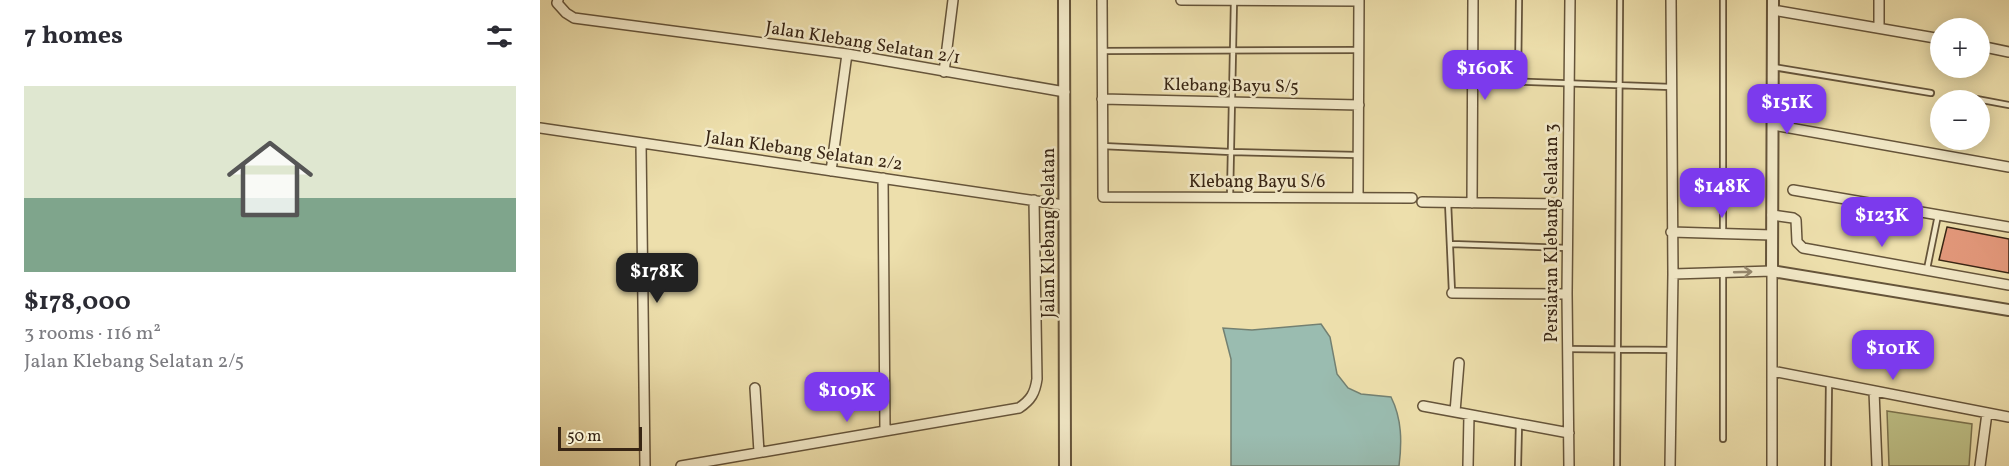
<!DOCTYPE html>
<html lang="en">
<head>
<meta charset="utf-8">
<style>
  :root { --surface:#fff; --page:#f2f2f3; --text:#2b2b33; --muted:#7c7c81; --line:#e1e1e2; --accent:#7c3aed }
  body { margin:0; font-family:Vollkorn,serif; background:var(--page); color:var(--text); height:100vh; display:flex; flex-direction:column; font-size:22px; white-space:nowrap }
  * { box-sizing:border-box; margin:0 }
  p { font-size:20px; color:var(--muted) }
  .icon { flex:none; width:33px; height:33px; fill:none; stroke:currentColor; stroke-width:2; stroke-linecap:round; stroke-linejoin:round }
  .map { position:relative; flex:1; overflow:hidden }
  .drawer { display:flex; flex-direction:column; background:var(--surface); width:540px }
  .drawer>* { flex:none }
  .controls { position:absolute; left:1390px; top:18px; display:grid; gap:12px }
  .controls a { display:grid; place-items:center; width:60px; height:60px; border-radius:50%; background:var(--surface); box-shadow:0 3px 15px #0003; font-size:30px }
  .scale { position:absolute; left:18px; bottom:15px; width:84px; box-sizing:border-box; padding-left:6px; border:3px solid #382514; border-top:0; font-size:16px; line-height:21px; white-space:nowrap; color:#382514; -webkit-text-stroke:4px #f3eac9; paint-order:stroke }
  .price { position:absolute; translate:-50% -51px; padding:0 14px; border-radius:12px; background:var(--accent); color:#fff; font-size:20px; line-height:39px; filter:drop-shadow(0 2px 3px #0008) }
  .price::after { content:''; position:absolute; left:50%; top:36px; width:18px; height:14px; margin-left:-9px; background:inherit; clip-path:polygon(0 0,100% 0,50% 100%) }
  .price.on { background:#222; color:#fff }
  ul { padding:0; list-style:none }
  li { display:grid; align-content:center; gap:12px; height:318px; padding:0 24px }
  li+li { border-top:2px solid var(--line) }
  li span { display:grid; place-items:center; height:186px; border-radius:0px; color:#555 }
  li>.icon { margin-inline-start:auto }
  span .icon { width:108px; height:108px; fill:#fffc; stroke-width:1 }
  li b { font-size:26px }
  h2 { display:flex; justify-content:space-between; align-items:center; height:72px; padding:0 24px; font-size:26px }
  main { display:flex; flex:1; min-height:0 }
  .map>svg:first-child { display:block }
  .green { fill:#bec086; stroke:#7b724d; stroke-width:1.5 }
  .water { fill:#9abcb0; stroke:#738072; stroke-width:1.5 }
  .building { fill:#e4997c; stroke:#382514; stroke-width:1.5 }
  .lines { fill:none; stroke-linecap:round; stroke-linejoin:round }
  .service-casing { stroke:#65543a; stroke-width:8 }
  .minor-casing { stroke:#65543a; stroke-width:12 }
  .tertiary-casing { stroke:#65543a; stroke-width:14 }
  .service { stroke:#f3eac9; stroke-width:4.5 }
  .minor { stroke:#f3eac9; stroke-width:9 }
  .tertiary { stroke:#f3eac9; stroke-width:10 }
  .oneway { stroke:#96886e }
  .labels { text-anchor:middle; stroke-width:5; stroke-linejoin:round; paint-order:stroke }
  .street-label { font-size:18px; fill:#382514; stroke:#f3eac9 }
</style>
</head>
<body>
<main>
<section class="drawer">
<h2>7 homes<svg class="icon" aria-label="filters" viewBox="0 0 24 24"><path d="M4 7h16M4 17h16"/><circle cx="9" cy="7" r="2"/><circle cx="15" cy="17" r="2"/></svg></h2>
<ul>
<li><span style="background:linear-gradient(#dfe7d0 60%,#7fa58c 0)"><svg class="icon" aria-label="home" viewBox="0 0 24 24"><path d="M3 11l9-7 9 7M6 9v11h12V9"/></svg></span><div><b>$178,000</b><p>3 rooms · 116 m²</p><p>Jalan Klebang Selatan 2/5</p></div></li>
</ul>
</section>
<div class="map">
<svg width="1469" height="466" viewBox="0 0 1469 466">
  <rect width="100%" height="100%" fill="#eddfac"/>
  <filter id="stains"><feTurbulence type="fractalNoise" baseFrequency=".00333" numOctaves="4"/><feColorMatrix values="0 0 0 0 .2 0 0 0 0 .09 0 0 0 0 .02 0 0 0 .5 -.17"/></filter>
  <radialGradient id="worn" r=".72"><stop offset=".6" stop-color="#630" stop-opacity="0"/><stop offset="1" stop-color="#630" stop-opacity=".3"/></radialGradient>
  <path class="green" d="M1347 411 1432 424 1429 466H1349Z"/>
  <path class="water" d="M781 324 790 337 797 374 808 388 821 394 851 397C862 419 862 442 859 466H691V359L683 328 712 330Z"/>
  <path class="building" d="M1407 227 1469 239V273L1399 260Z"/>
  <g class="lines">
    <g class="service-casing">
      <path id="service" d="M1183 0V233
        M562 51 819 50
        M1233 67 1391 93
        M933 80 1131 87
        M978 81 979 0
        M1426 97 1469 105
        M562 146 691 152 817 155
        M690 197 694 0
        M908 202 912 292
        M911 244 1028 248
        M1387 269 1398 215
        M1183 272V439
        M1027 349 1132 350
        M978 466 979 424
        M1077 466 1080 0
        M1288 466 1289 382"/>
    </g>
    <g class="minor-casing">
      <path id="minor" d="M18 0 17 3 26 13 34 18 307 54 525 92
        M562 0 563 197 872 198
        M641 0 819 1
        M1233 10 1401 39
        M1339 27V0
        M1440 46 1469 52
        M404 72 413 0
        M562 99 819 105
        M1233 125 1469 167
        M0 128 524 205
        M101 143 105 466
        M291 171 307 54
        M343 178 345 430
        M1253 190 1469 227
        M818 197 819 0
        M882 202 1028 204
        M932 203 933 0
        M1232 215 1253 218 1256 220 1257 242 1263 248 1469 285
        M1131 232 1232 235
        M1133 274 1232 271V466
        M912 293 1027 294
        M1232 371 1469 417
        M215 388 219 452
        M1334 391 1337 466
        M883 406 1029 433
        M915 412 919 363
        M141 466 479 408C491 400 495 393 497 379L494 200
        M928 466 929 415
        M1029 466 1027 294 1030 0
        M1130 466 1133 274 1131 0
        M1440 466 1447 413"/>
    </g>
    <g class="tertiary-casing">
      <path id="tertiary" d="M524 0 525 466
        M1233 0 1232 271 1469 310"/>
    </g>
    <use href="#service" class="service"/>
    <use href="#minor" class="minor"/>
    <use href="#tertiary" class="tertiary"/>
  </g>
  <defs><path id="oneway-shaft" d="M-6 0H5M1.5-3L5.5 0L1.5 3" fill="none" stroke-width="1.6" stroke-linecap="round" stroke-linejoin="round" transform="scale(1.5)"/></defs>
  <use class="oneway" href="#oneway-shaft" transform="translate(1203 272) rotate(-2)"/>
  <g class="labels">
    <g class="street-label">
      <text transform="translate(323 42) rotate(9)" y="6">Jalan Klebang Selatan 2/1</text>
      <text transform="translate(691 85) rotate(1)" y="6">Klebang Bayu S/5</text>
      <text transform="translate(264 150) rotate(8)" y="6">Jalan Klebang Selatan 2/2</text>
      <text x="717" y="187">Klebang Bayu S/6</text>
      <text transform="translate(508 233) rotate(-90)" y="6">Jalan Klebang Selatan</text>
      <text transform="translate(1011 233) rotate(-90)" y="6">Persiaran Klebang Selatan 3</text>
    </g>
  </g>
  <rect width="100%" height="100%" filter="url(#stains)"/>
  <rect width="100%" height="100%" fill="url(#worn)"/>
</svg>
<div class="controls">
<a>+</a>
<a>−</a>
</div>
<div class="scale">50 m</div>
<b class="price" style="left:945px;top:101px">$160K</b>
<b class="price" style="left:1247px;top:135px">$151K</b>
<b class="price" style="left:1182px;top:219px">$148K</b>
<b class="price" style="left:1342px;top:248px">$123K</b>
<b class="price on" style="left:117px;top:304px">$178K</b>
<b class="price" style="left:1353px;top:381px">$101K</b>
<b class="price" style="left:307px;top:423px">$109K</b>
</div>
</main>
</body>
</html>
